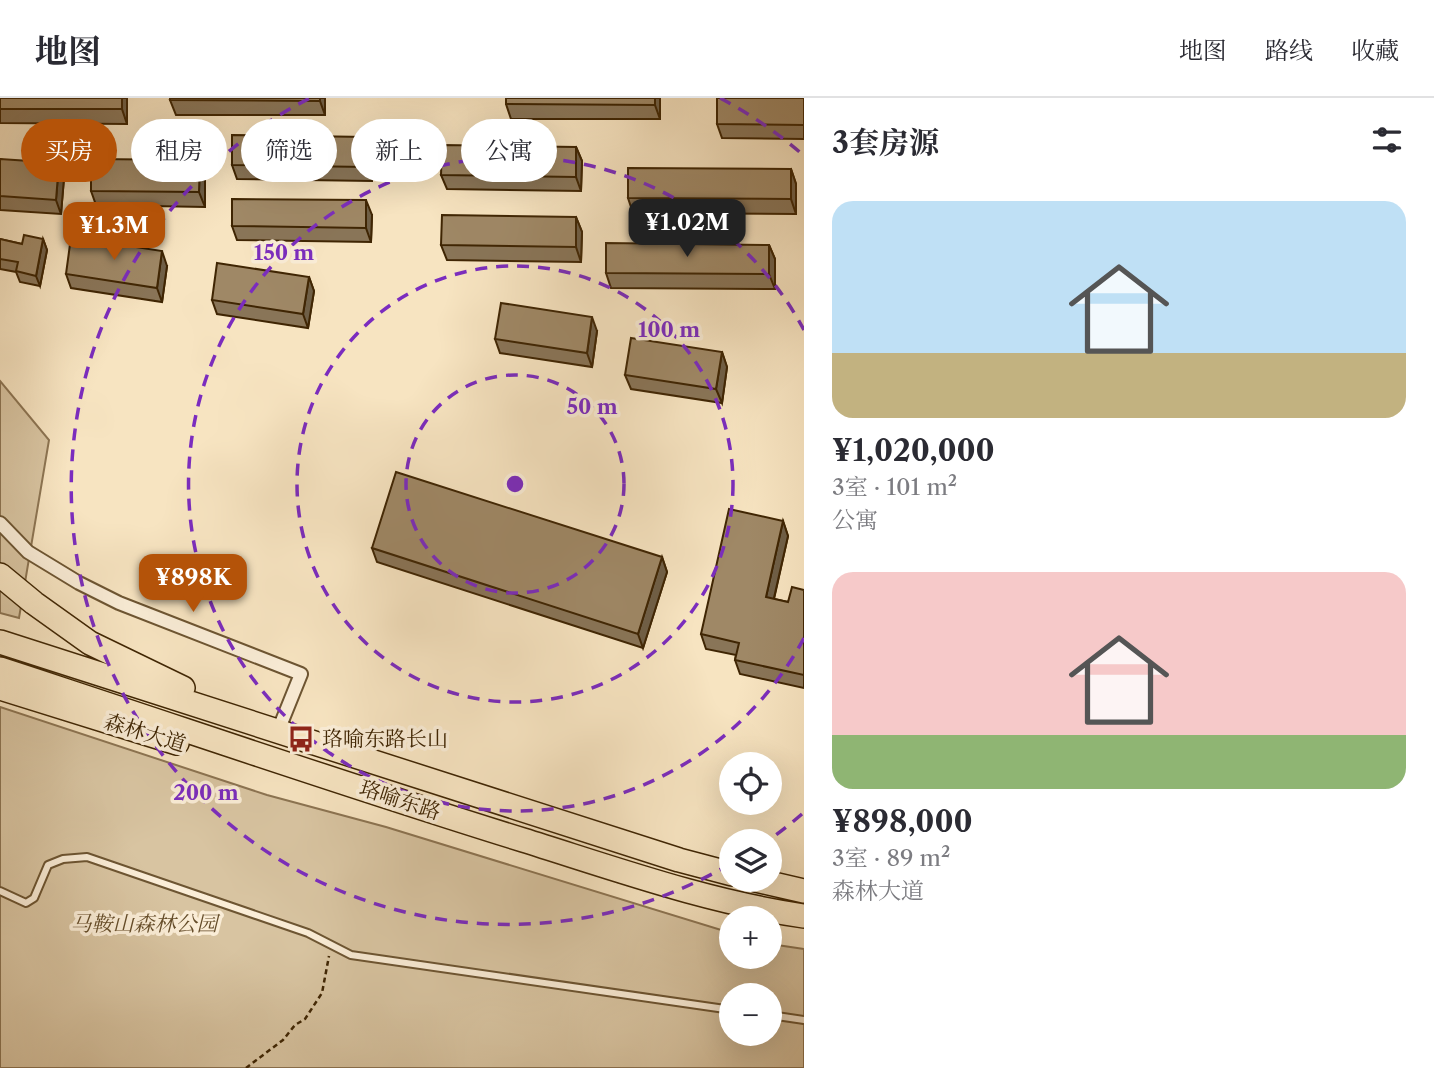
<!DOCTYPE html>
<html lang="zh">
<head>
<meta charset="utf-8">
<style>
  :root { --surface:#fff; --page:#f7f7f7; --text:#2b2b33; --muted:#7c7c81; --line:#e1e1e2; --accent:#b45309 }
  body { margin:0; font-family:"Libre Caslon Text","Noto Serif SC",serif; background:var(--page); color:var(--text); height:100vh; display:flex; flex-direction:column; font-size:26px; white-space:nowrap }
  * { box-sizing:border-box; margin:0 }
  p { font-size:23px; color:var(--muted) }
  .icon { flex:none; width:38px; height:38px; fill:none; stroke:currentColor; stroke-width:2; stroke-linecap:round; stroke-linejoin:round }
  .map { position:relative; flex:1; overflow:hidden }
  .drawer { display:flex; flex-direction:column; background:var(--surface); width:630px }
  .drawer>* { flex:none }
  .banner { position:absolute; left:21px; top:21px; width:665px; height:63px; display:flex; gap:14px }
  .fabs { position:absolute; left:719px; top:654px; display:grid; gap:14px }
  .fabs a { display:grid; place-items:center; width:63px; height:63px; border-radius:50%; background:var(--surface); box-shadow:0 7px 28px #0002; font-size:35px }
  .price { position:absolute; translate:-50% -60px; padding:0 16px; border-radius:14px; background:var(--accent); color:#fff; font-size:23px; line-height:46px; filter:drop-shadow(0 2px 4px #0008) }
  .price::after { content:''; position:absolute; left:50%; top:42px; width:21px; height:16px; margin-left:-10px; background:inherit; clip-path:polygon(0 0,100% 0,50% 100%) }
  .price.selected { background:#222; color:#fff }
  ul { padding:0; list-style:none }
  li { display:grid; align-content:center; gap:14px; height:371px; padding:0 28px }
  li span { display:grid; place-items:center; height:217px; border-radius:21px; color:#555 }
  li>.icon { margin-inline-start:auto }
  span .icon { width:126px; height:126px; fill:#fffc; stroke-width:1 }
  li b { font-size:30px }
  h2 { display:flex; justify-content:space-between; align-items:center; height:84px; padding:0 28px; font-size:30px }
  .chip { padding:0 24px; border-radius:32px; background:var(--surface); box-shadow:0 7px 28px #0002; font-size:24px; line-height:63px }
  .chip.selected { background:var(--accent); color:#fff }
  header { display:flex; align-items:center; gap:42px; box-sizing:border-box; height:98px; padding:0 35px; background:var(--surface); border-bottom:2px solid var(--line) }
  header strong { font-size:33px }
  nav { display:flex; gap:38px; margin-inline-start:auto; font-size:24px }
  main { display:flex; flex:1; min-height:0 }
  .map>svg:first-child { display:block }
  .green { fill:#d8c4a1; stroke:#8c7452; stroke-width:2; fill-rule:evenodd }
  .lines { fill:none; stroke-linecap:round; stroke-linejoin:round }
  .lane-casing { stroke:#6d5532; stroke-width:10 }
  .street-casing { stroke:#6d5532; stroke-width:16 }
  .highway-casing { stroke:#3f2503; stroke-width:26 }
  .path { stroke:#3f2503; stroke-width:2.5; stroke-dasharray:5 3.5; stroke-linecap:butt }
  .lane { stroke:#faedd7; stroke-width:6 }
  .street { stroke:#faedd7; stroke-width:12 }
  .highway { stroke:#f7e4c1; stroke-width:23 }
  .wall { fill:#897558; stroke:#3f2503; stroke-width:2 }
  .shaded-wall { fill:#6f5f47; stroke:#3f2503; stroke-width:2 }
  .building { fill:#9f8866; stroke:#3f2503; stroke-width:2 }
  .ring { fill:none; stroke:#7b2cbf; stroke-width:3.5; stroke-dasharray:12 9 }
  .labels { text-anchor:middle; stroke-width:7; stroke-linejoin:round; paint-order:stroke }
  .street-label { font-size:21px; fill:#3f2503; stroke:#faedd7 }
  .poi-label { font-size:21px; fill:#3f2503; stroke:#faedd7; text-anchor:start }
  .park-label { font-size:21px; font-style:italic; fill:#654d2a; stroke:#faedd7 }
  .centre { fill:#7b2cbf; stroke:#faedd7; stroke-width:3.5 }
  .ring-label { font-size:21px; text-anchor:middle; font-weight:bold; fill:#7b2cbf; stroke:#faedd7; stroke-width:7; stroke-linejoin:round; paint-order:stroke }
</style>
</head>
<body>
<header>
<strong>地图</strong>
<nav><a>地图</a><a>路线</a><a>收藏</a></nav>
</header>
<main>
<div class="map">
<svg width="804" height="970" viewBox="0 0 804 970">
  <rect width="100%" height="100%" fill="#f7e4c1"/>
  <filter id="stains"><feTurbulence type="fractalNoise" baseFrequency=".00286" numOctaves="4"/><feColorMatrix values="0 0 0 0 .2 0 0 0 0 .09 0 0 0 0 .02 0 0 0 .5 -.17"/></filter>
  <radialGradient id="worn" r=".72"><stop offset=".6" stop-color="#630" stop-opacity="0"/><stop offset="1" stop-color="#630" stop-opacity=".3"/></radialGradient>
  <path class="green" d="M0 283 49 342 19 520 0 515Z
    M0 609 267 697 386 729 731 835 732 859H770V846L804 851V970H0ZM732 898H770V936H732Z"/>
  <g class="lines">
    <g class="lane-casing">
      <path id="lane" d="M0 793 26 805 34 800 48 767 63 761 87 759 308 835 351 857 732 912
        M770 917 804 922"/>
    </g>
    <g class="street-casing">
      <path id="street" d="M0 425 28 454 79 485 119 505 301 576 278 633"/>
    </g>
    <g class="highway-casing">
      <path id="highway" d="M0 477 34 505 90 545 183 590
        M0 544 679 762 732 776
        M0 571C175 628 348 688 523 742 616 771 708 804 804 818
        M0 590 177 645
        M756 782 804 793"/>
    </g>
    <path class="path" d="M246 970 283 942 295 927 305 921 322 895 329 858"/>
    <use href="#lane" class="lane"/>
    <use href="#street" class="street"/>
    <use href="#highway" class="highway"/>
  </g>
  <path class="wall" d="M0 0H127V26L0 25Z
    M325 0V17H176L170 2Z
    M506 0H660V21H511L506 6Z
    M804 0V41L722 40 717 26Z
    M367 39 372 53V83L237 81 232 67Z
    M576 49 582 63 581 93 447 91 441 77Z
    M0 61 64 80 61 116 0 112Z
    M200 62 205 77V109L96 107 91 93Z
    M791 71 796 86V116L633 115 628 100Z
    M372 117 371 144 237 142 232 128Z
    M576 119 582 134 581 164 447 162 441 147Z
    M0 141 22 146 43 141 47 152 40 188 20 184 16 174 0 171Z
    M769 147 775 161V191L611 190 606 175Z
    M167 168 162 204 71 190 66 176Z
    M309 179 314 193 308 230 217 216 212 202Z
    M597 233 592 269 500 255 495 241Z
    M722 254 727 269 722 305 631 291 625 277Z
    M783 423 788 438 774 501 788 504 804 492V590L740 576 735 562 736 557 706 551 701 536Z
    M372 450 662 459 667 474 643 550 377 464Z"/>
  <path class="shaded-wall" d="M122 0H127V26L122 11Z
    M320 0H325V17L320 3Z
    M655 0H660V21L655 7Z
    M367 39 372 53V83L366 69Z
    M576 49 582 63 581 93 576 79Z
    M200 62 205 77V109L199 94Z
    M59 65 64 80 61 116 56 102Z
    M791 71 796 86V116L791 101Z
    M366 102 372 117 371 144 366 130Z
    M576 119 582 134 581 164 576 149Z
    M43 141 47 152 40 188 36 178Z
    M769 147 775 161V191L769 176Z
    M162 153 167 168 162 204 157 190Z
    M309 179 314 193 308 230 303 216Z
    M592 219 597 233 592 269 587 255Z
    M722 254 727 269 722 305 716 291Z
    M783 423 788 438 771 513 766 499Z
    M662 459 667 474 643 550 638 536Z"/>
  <path class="building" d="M0 0H122V11H0Z
    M170 0H320V3L170 2Z
    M506 0H655V7L506 6Z
    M717 0H804V27L717 26Z
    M232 37 367 39 366 69 232 67Z
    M442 47 576 49V79L441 77Z
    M0 61 59 65 56 102 0 98Z
    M91 61 200 62 199 94 91 93Z
    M628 70 791 71V101L628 100Z
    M232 101 366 102V130L232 128Z
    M442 117 576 119V149L441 147Z
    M24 137 43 141 36 178 16 173 18 164 0 161V141L22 146Z
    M71 139 162 153 157 190 66 176Z
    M606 145 769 147V176L606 175Z
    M217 165 309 179 303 216 212 202Z
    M501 205 592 219 587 255 495 241Z
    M631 240 722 254 716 291 625 277Z
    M396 374 662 459 638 536 372 450Z
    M729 411 783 423 766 499 788 504 792 489 804 492V577L735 562 739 545 701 536Z"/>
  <g class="ring">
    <circle cx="515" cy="386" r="109"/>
    <circle cx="515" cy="386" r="218"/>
    <path d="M804 540A327 327 0 1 1 804 232"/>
    <path d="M802 716A437 437 0 0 1 769 742M730 766A437 437 0 1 1 310 0M720 0A437 437 0 0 1 802 56"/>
  </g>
  <defs>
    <g id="bus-bare" transform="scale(2.1)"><path d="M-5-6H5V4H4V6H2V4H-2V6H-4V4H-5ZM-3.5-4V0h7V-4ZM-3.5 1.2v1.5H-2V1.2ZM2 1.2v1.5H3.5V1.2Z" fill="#8f2418" stroke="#faedd7" stroke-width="2.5" paint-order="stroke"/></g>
  </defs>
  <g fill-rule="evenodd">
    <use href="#bus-bare" x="301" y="641"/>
  </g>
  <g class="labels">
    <g class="street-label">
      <text transform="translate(145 635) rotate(17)" y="7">森林大道</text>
      <text transform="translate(400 702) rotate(18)" y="7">珞喻东路</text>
    </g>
    <g class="poi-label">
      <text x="322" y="648">珞喻东路长山</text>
    </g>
    <g class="park-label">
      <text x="144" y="833">马鞍山森林公园</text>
    </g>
  </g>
  <circle cx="515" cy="386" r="10" class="centre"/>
  <g class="ring-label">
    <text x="284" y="162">150 m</text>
    <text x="669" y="239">100 m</text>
    <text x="592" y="316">50 m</text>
    <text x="206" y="702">200 m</text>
  </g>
  <rect width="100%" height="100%" filter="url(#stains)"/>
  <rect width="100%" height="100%" fill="url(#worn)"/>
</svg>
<div class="fabs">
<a><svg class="icon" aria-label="locate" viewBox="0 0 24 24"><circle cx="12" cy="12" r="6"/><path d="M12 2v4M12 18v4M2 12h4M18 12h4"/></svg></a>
<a><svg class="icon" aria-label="layers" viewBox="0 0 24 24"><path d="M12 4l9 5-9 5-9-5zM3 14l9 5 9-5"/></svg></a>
<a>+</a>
<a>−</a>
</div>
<b class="price selected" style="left:687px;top:161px">¥1.02M</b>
<b class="price" style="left:114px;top:164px">¥1.3M</b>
<b class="price" style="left:193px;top:516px">¥898K</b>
<div class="banner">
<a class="chip selected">买房</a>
<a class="chip">租房</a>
<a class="chip">筛选</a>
<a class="chip">新上</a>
<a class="chip">公寓</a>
</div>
</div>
<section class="drawer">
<h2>3套房源<svg class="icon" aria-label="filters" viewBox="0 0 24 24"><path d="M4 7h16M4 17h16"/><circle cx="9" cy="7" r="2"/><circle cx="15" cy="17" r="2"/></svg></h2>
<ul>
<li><span style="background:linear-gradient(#bfe0f5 70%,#c2b280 0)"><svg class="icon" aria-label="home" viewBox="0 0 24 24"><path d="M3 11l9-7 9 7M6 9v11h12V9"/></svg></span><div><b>¥1,020,000</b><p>3室 · 101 m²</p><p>公寓</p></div></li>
<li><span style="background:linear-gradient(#f6c9c9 75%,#8fb573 0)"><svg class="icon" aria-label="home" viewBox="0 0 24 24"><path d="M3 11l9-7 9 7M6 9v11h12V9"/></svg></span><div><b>¥898,000</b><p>3室 · 89 m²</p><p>森林大道</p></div></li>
</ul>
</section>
</main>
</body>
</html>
